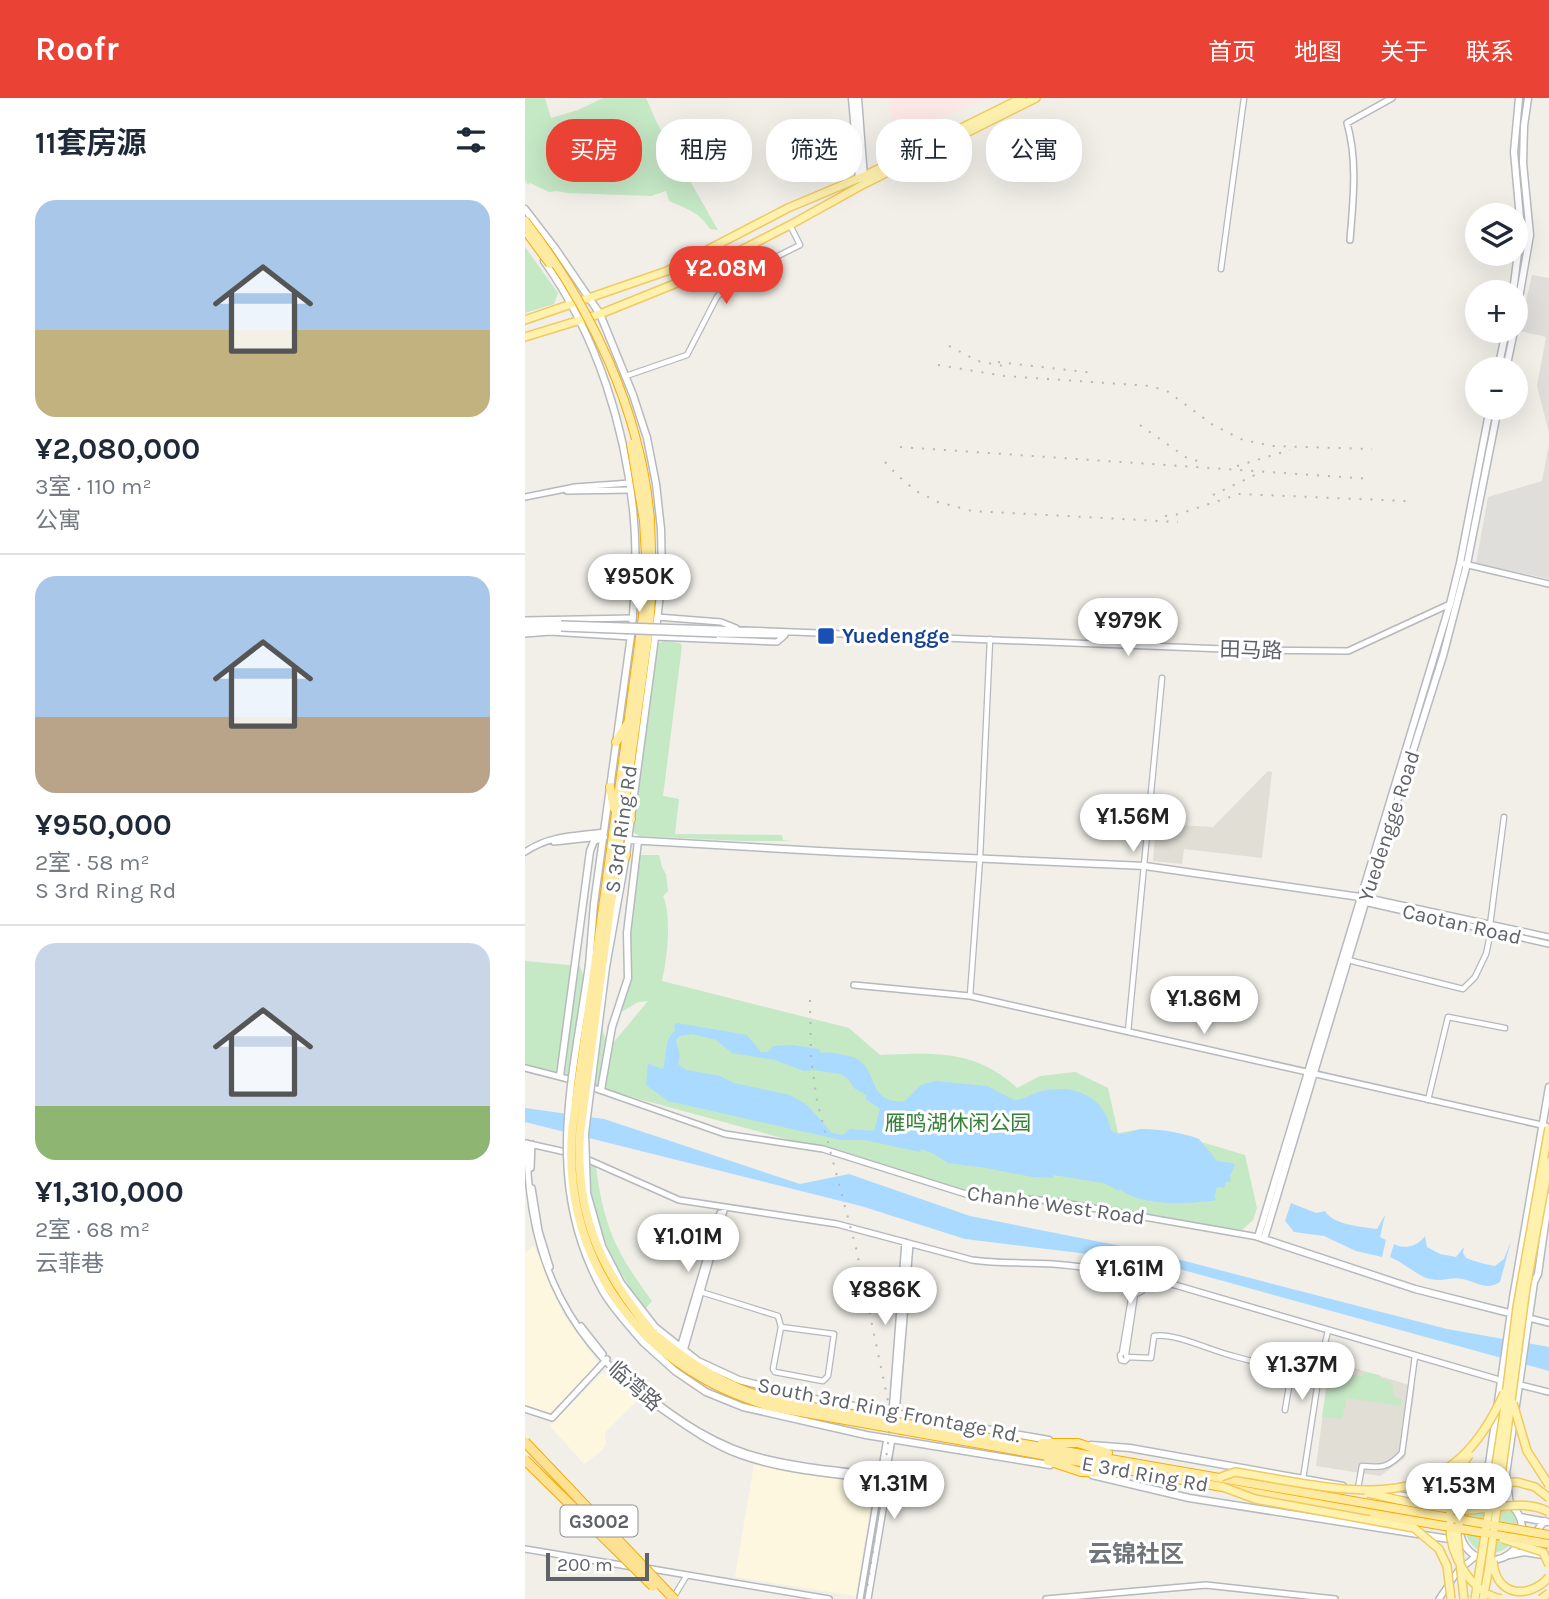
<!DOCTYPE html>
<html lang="zh">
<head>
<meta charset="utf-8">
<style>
  :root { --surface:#fff; --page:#f2f2f3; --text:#1f2937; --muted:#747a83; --line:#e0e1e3; --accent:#ea4335 }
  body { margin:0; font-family:Karla,"Noto Sans SC",sans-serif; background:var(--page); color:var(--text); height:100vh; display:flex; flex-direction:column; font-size:26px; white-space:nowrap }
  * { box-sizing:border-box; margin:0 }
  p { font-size:23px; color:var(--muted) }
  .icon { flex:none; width:38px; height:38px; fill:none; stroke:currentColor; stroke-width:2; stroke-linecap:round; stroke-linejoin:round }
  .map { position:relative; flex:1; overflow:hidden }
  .sheet { display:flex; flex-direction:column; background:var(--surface); width:525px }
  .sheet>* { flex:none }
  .top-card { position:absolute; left:21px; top:21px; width:665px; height:63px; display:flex; gap:14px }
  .controls { position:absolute; left:940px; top:105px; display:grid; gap:14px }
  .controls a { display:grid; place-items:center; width:63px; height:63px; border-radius:50%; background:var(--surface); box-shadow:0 7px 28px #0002; font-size:35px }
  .scale { position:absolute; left:21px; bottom:18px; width:103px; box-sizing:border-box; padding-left:7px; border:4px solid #5f6368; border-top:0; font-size:19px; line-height:24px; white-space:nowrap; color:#5f6368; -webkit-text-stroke:5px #fff; paint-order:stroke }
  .price { position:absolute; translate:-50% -60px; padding:0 16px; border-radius:24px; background:#fff; color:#222; font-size:23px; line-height:46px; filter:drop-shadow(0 2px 4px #0008) }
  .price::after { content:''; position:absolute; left:50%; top:42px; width:21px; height:16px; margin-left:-10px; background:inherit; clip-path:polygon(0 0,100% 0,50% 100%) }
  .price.active { background:var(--accent); color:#fff }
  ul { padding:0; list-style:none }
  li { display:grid; align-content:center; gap:14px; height:371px; padding:0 35px }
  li+li { border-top:2px solid var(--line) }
  li span { display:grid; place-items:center; height:217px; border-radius:21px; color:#555 }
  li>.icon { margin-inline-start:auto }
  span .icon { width:126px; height:126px; fill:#fffc; stroke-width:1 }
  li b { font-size:30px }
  h2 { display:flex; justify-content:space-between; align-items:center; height:84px; padding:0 35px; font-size:30px }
  .pill { padding:0 24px; border-radius:28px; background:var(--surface); box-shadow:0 7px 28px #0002; font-size:24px; line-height:63px }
  .pill.active { background:var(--accent); color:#fff }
  header { display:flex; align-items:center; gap:42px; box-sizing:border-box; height:98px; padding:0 35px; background:var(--accent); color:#fff }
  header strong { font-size:33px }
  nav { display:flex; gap:38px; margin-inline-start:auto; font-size:24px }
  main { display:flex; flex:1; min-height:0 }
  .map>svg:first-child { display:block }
  .commercial { fill:#fef7e0 }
  .industrial { fill:#e0deda }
  .education { fill:#e1ded6 }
  .medical { fill:#fce8e6 }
  .green { fill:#c5e8c5 }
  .water { fill:#aadaff; fill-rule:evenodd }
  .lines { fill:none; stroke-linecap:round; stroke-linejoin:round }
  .minor-casing { stroke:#b5b8bc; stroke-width:7 }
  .tertiary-casing { stroke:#b5b8bc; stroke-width:8 }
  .secondary-casing { stroke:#b6babf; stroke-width:9 }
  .primary-casing { stroke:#f2c960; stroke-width:10 }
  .trunk-casing { stroke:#f9ab00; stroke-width:10 }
  .minor { stroke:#fff; stroke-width:4.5 }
  .tertiary { stroke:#fff; stroke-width:5 }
  .secondary { stroke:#fff; stroke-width:6 }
  .primary { stroke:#fff2af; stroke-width:7 }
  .trunk { stroke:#feeaa1; stroke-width:8 }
  .rail { stroke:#b6b7b8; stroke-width:2; stroke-dasharray:2 9; stroke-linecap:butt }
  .tertiary-bridge-casing { stroke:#b5b8bc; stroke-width:8; stroke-linecap:butt }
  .secondary-bridge-casing { stroke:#b6babf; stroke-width:9; stroke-linecap:butt }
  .primary-bridge-casing { stroke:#f2c960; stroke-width:10; stroke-linecap:butt }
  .trunk-bridge-casing { stroke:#f9ab00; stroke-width:10; stroke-linecap:butt }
  .motorway-bridge-casing { stroke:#f9ab00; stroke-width:11; stroke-linecap:butt }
  .tertiary-bridge { stroke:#fff; stroke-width:5 }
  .secondary-bridge { stroke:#fff; stroke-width:6 }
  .primary-bridge { stroke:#fff2af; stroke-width:7 }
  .trunk-bridge { stroke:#feeaa1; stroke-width:8 }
  .motorway-bridge { stroke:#fde293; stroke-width:9 }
  .transit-dot { fill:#1a4fb4; stroke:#fff; stroke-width:2.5 }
  .labels { text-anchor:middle; stroke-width:6; stroke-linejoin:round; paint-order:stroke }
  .shield { fill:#fff; stroke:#8f9295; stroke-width:2 }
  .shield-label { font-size:19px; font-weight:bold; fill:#5f6368 }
  .transit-label { font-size:21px; font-weight:bold; fill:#164399; stroke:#fff; text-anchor:start }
  .street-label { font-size:21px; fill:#5f6368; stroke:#fff }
  .park-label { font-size:21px; fill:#348238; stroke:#fff }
  .quarter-label { font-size:24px; font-weight:bold; fill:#70757a; stroke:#fff }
</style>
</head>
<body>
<header>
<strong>Roofr</strong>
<nav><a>首页</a><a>地图</a><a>关于</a><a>联系</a></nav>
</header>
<main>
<section class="sheet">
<h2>11套房源<svg class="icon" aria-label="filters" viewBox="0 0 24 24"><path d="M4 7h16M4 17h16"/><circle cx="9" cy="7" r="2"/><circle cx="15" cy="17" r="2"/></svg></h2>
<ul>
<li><span style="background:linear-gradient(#a9c7e8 60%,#c2b280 0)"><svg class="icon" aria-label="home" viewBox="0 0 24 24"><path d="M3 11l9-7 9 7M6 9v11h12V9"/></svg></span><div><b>¥2,080,000</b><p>3室 · 110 m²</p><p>公寓</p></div></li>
<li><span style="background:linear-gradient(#a9c7e8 65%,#b9a48a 0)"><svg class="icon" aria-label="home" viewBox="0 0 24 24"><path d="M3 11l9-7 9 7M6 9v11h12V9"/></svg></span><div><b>¥950,000</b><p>2室 · 58 m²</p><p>S 3rd Ring Rd</p></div></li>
<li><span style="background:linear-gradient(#c9d6e8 75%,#8fb573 0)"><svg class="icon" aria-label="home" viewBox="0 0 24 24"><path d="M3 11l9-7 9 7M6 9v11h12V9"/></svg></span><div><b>¥1,310,000</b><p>2室 · 68 m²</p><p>云菲巷</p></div></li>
</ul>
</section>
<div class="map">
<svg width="1024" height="1501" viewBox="0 0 1024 1501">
  <rect width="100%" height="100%" fill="#f1efe8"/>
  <path class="commercial" d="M9 1147 38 1216 72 1263 69 1270 23 1317 0 1307V1155Z
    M77 1275 86 1276 114 1301 80 1335 81 1347 76 1353 59 1366 25 1328Z
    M229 1367 342 1386 348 1393 331 1498 210 1479Z"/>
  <path class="industrial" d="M1007 177 1024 180V335L1012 288 1021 239 994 233Z
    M1024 346V481L951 465 963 399 1017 383Z"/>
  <path class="education" d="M743 673 747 674 737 760 659 751 657 766 628 763 631 726 688 729Z
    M805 1262 890 1289 880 1360 855 1378 791 1368Z"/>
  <path class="medical" d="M363 0H463L370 38Z"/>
  <path class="green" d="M0 0H20L26 20 53 12 78 0H121L132 25 193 132 185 131C174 114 162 111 144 103L141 93 126 98 43 95 32 93 24 94 5 85 3 87 0 82Z
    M0 149 33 195 29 206 0 215Z
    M139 543 155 545 157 548 138 698 154 701 150 736 257 737 258 742 267 743H216L114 738 107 733 132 546Z
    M115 757H134L137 769 141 776 143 793 138 798C147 819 142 861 137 883L324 930 355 957C408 955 451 951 492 990L515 978 550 974 583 990 593 1035 616 1031 673 1043 720 1057 732 1110 728 1122 716 1133 448 1097 298 1051 0 970V863L55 868 84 950 123 903 113 904 93 916 105 879V837Z
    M64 1066 71 1069C79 1130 91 1154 127 1203L120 1211C89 1170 63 1118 64 1066Z
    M805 1265 823 1268 822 1276 837 1278 839 1274 855 1277V1281L862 1282 868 1287 869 1299 877 1301 876 1308 822 1300 817 1321 797 1319Z
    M940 1429a26 26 0 1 1 52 0a26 26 0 1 1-52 0Z"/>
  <path class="water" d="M152 925 222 937 236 954H243L248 948 267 947 294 951 296 955C304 954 310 955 318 957 323 958 330 959 334 962 352 974 344 1007 380 1003L396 987 410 983 462 988 489 1002C499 1002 506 996 516 993 548 986 579 997 586 1032 598 1041 605 1032 618 1031 635 1031 659 1035 674 1041L692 1063 708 1065 710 1067 705 1078 706 1084H701L699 1090 692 1089 689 1099 692 1102C667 1106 616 1109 595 1091L594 1093 579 1085 529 1077 528 1080 508 1079 461 1070 423 1065 409 1056 396 1051 395 1054 340 1042H316L143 1003 121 987 123 966 138 971C142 959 139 940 150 933L149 928ZM167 936 191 942 207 955 250 962 279 973 289 972 316 976 324 982 329 990 341 997V1001L355 1011 349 1033 325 1031 318 1037 307 1035 282 1007 265 997 209 985 195 978 161 972 153 966 155 958 151 942 155 938Z
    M0 1010 79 1021 275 1086 324 1076 445 1118 621 1153 922 1231 1024 1249V1273L629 1164 440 1141 336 1108 0 1024Z
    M766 1105 791 1115 800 1113C808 1127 837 1129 852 1131L860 1117 855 1139 861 1142 857 1159 831 1153 799 1138 769 1134 760 1123Z
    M900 1138 902 1149 915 1156 931 1159 939 1149 938 1155 941 1160C952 1164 959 1166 970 1168L979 1161 986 1143 975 1184C962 1193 951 1184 938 1181 925 1178 915 1186 899 1179 887 1173 877 1164 865 1159L869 1146C880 1152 893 1148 900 1138Z"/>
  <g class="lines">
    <g class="minor-casing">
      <path id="minor" d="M696 171 719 0
        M101 278 162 257 192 199 211 179 275 147 265 127
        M965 827 979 719
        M823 862 938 891 950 879 961 856 966 833
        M445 898 455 760 465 541
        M603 934 637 580
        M903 1002 923 919 980 930
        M597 1175C597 1186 600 1193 611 1196L617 1193 621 1180
        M176 1194 253 1218 256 1229 309 1236 303 1278 298 1283 250 1274 248 1271 256 1229
        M607 1195 597 1255 595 1257 596 1262 600 1263 602 1261 601 1256 610 1196
        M602 1259 626 1260 629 1238C648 1234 687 1253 708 1258 725 1263 743 1267 761 1271L766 1277 760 1312
        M778 1381 797 1257 803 1233
        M833 1390 837 1368C856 1370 863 1370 877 1355L890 1258
        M148 1500 162 1477"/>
    </g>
    <g class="tertiary-casing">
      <path id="tertiary" d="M825 142C828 103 833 63 822 25L867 0
        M42 393 106 392
        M0 399 50 389 105 385
        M935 465 1024 486
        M132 519 196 524 211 530
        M0 522 108 520
        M0 526H36
        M0 531 36 530
        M192 531 724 552 823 553 925 506
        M0 536 25 534 106 539
        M192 536 260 537
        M130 539 252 544 259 538
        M29 744 75 739
        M0 754C25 737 50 738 79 734
        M839 799 1024 839
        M839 804 1024 846
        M329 887 445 898 1021 1028
        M0 970 51 983
        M63 988 200 1036 298 1051 444 1097 528 1103 733 1139
        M0 1045 45 1055
        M2 1045C2 1162 44 1249 142 1315 165 1331 188 1347 215 1357 262 1374 313 1376 362 1383
        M57 1059 154 1102 312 1126 447 1162C474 1166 501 1164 528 1166 569 1169 610 1178 650 1187L978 1283
        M6 1070 7 1046
        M7 1090 14 1133 25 1169
        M1004 1220 1024 1225
        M56 1228 78 1256
        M155 1250 195 1115
        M159 1253 200 1109
        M107 1284C144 1317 189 1348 238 1360 278 1370 320 1373 361 1378
        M991 1286 1024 1294
        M0 1311 27 1320 82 1261
        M367 1315 380 1144
        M371 1316 385 1146
        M0 1451 108 1469
        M121 1470 304 1501
        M335 1501 362 1340
        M343 1501 362 1388 361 1376 367 1341
        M521 1501 681 1487 810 1501
        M914 1501 933 1473 951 1458"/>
    </g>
    <g class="secondary-casing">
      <path id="secondary" d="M327 0 334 81
        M333 0 339 80
        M0 111 30 150 75 216 108 297 122 340 131 386 136 431 137 478 131 532 101 757 81 869
        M19 163C72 237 102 333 109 423 112 459 110 495 107 530L69 806 64 867
        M988 194 996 131 989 54 994 0
        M990 223 1005 137 998 65 999 28 1003 0
        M973 271 981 233
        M981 271 989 233
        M965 310 935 465 925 506 733 1139 890 1191 1004 1220
        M103 742 312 754 620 768 835 799
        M35 978 65 753 69 743 79 739
        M76 992 87 929 103 880 102 835 113 743
        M739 1141 840 805 918 558 942 466 973 310
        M130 1229 173 1263 214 1282 289 1301 524 1342
        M119 1245 150 1273 181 1294 218 1309 341 1337 525 1367
        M566 1347 605 1350 818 1388
        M567 1377 664 1400 937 1443
        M853 1394 942 1408
        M935 1431a31 31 0 1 1 62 0a31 31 0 1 1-62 0Z
        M953 1402 963 1373 988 1200 1024 989
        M985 1407 981 1376 1009 1184 1013 1176 1024 1098
        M995 1419 1022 1424
        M1015 1455C1007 1444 1010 1432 1020 1423
        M984 1457 999 1454 1024 1458"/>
    </g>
    <g class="primary-casing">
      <path id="primary" d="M0 222 142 173 263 110 339 78 497 0
        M0 239 75 216 152 185 265 127 339 86 511 0
        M1023 1501 1024 1500"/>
    </g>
    <g class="trunk-casing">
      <path id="trunk" d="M91 644 103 625
        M85 689 89 710
        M103 700 106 721
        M93 771 101 757
        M70 868 119 510 122 476 119 423
        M77 869 124 530 127 484 125 422
        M128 1235C154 1256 179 1275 209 1288 241 1303 280 1307 314 1314L851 1407
        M123 1240C160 1274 199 1295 247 1309L849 1416
        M517 1345H553L583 1355
        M523 1363 556 1374 592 1375"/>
    </g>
    <use href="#minor" class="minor"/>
    <use href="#tertiary" class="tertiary"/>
    <use href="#secondary" class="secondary"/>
    <use href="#primary" class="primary"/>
    <use href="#trunk" class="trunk"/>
    <path class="rail" d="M424 248 453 263 483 269
      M473 264 570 275
      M413 267 480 278 625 288 642 293 688 327 718 342 748 348 847 351
      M615 327 662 360 677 364
      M375 349 847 381
      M360 364 372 377 391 393 413 404 447 413 653 424
      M712 368 765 352
      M688 397 732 376
      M640 418 654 416 714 396 881 403
      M285 902 286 960 292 1003 331 1150 363 1303 364 1336 358 1389 342 1491"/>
    <g class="tertiary-bridge-casing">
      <path id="tertiary-bridge" d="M36 526 192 531
        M36 530 192 536"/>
    </g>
    <g class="secondary-bridge-casing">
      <path id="secondary-bridge" d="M64 867C48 982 17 1086 79 1195 90 1213 105 1229 119 1245
        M81 869 60 1035 62 1095 77 1148 96 1185 130 1229"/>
    </g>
    <g class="primary-bridge-casing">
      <path id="primary-bridge" d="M988 1305 1002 1353 1024 1387
        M696 1379 710 1374C825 1392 921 1427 979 1295
        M698 1389 730 1401 889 1430 914 1451 922 1468 926 1501
        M843 1395C872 1402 903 1409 933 1412 963 1414 997 1399 1024 1414
        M925 1415 935 1371 944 1357
        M925 1426C924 1456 945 1494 976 1501
        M978 1441 1018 1454 1024 1467
        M968 1463C971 1500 1005 1501 1024 1479
        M939 1501 932 1437 936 1415 948 1396 962 1386 992 1384 1010 1389 1024 1400
        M950 1501 978 1322 992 1209 1024 1030
        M958 1501 964 1469 1001 1190 1024 1064
        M1016 1501 1024 1495"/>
    </g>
    <g class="trunk-bridge-casing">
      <path id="trunk-bridge" d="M0 123C66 208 116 313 125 422
        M0 132 25 166
        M106 346 119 423
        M70 868 47 1033C41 1113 67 1182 123 1240
        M77 869 55 1035C50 1117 76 1174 128 1235
        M851 1407 1024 1437
        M849 1416 1024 1446"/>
    </g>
    <g class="motorway-bridge-casing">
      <path id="motorway-bridge" d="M0 1344 149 1501
        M0 1362 128 1488"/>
    </g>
    <use href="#tertiary-bridge" class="tertiary-bridge"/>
    <use href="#secondary-bridge" class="secondary-bridge"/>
    <use href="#primary-bridge" class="primary-bridge"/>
    <use href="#trunk-bridge" class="trunk-bridge"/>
    <use href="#motorway-bridge" class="motorway-bridge"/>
  </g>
  <rect class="transit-dot" x="292" y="529" width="18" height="18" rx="3.5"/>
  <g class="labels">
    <rect class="shield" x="35.5" y="1407.5" width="77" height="31" rx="5"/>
    <g class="shield-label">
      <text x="74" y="1430">G3002</text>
    </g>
    <g class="transit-label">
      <text x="317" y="545">Yuedengge</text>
    </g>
    <g class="street-label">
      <text transform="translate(726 552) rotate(2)" y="7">田马路</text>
      <text transform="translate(864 728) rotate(-72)" y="7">Yuedengge Road</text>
      <text transform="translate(96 731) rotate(-82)" y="7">S 3rd Ring Rd</text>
      <text transform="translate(937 826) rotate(13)" y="7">Caotan Road</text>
      <text transform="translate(531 1107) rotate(8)" y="7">Chanhe West Road</text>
      <text transform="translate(110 1288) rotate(41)" y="7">临湾路</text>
      <text transform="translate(364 1312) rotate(11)" y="7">South 3rd Ring Frontage Rd.</text>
      <text transform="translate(620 1376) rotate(10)" y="7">E 3rd Ring Rd</text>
    </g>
    <g class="park-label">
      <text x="433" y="1032">雁鸣湖休闲公园</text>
    </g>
    <g class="quarter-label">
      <text x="611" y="1464">云锦社区</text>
    </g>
  </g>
</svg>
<div class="controls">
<a><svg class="icon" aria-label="layers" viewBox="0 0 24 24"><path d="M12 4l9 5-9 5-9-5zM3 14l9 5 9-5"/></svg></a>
<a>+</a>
<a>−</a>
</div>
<div class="scale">200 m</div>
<b class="price active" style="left:201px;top:208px">¥2.08M</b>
<b class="price" style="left:114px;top:516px">¥950K</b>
<b class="price" style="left:603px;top:560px">¥979K</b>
<b class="price" style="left:608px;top:756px">¥1.56M</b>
<b class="price" style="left:679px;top:938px">¥1.86M</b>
<b class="price" style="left:163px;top:1176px">¥1.01M</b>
<b class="price" style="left:605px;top:1208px">¥1.61M</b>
<b class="price" style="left:360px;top:1229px">¥886K</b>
<b class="price" style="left:777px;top:1304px">¥1.37M</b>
<b class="price" style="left:369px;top:1423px">¥1.31M</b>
<b class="price" style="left:934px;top:1425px">¥1.53M</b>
<div class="top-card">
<a class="pill active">买房</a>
<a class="pill">租房</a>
<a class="pill">筛选</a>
<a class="pill">新上</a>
<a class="pill">公寓</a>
</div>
</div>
</main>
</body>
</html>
